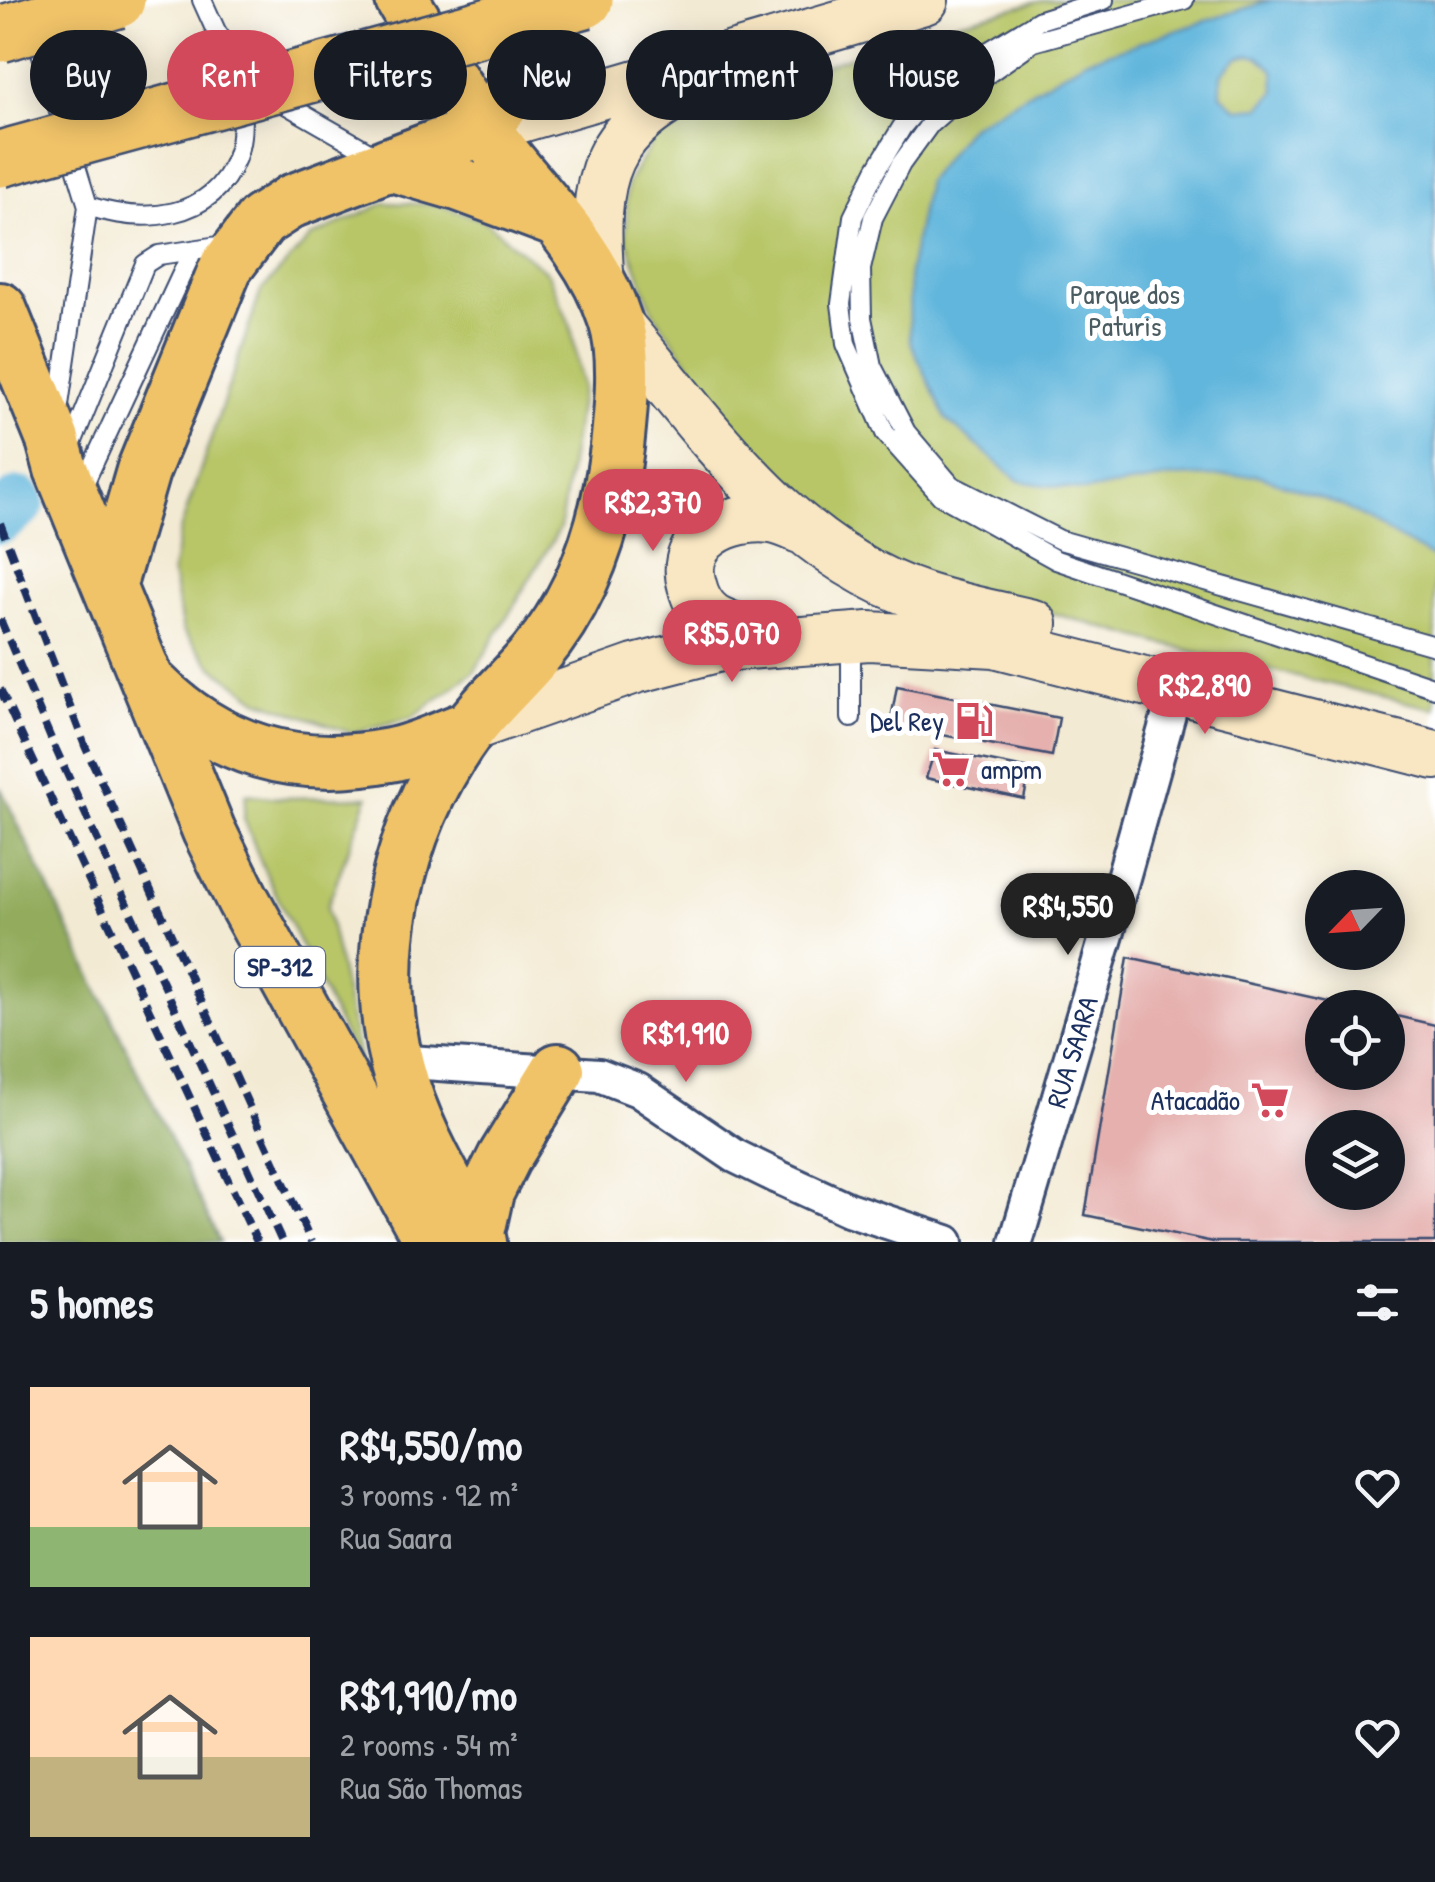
<!DOCTYPE html>
<html lang="en">
<head>
<meta charset="utf-8">
<style>
  :root { --surface:#171b24; --page:#242831; --text:#f1f3f6; --muted:#9ea1a6; --accent:#d1495b }
  body { margin:0; font-family:"Patrick Hand",sans-serif; background:var(--page); color:var(--text); height:100vh; display:flex; flex-direction:column; font-size:38px; white-space:nowrap }
  * { box-sizing:border-box; margin:0 }
  p { font-size:32px; color:var(--muted) }
  .icon { flex:none; width:55px; height:55px; fill:none; stroke:currentColor; stroke-width:2; stroke-linecap:round; stroke-linejoin:round }
  .map { position:relative; height:1242px; overflow:hidden }
  .side { display:flex; flex-direction:column; background:var(--surface); flex:1 }
  .side>* { flex:none }
  .top-card { position:absolute; left:30px; top:30px; width:1375px; height:90px; display:flex; gap:20px }
  .needle { width:65px; rotate:245deg }
  .tools { position:absolute; left:1305px; top:870px; display:grid; gap:20px }
  .tools a { display:grid; place-items:center; width:100px; height:100px; border-radius:50%; background:var(--surface); box-shadow:0 5px 25px #0003; font-size:50px }
  .price { position:absolute; translate:-50% -85px; padding:0 22px; border-radius:35px; background:var(--accent); color:#fff; font-size:32px; line-height:65px; filter:drop-shadow(0 2px 5px #0008) }
  .price::after { content:''; position:absolute; left:50%; top:60px; width:30px; height:22px; margin-left:-15px; background:inherit; clip-path:polygon(0 0,100% 0,50% 100%) }
  .price.current { background:#222; color:#fff }
  ul { padding:0; list-style:none }
  li { display:flex; align-items:center; gap:30px; height:250px; padding:0 30px }
  li span { display:grid; place-items:center; flex:none; width:280px; height:200px; border-radius:0px; color:#555 }
  li>.icon { margin-inline-start:auto }
  span .icon { width:120px; height:120px; fill:#fffc; stroke-width:1 }
  li b { font-size:42px }
  h2 { display:flex; justify-content:space-between; align-items:center; height:120px; padding:0 30px; font-size:42px }
  .chip { padding:0 35px; border-radius:45px; background:var(--surface); box-shadow:0 5px 25px #0003; font-size:35px; line-height:90px }
  .chip.current { background:var(--accent); color:#fff }
  .map>svg:first-child { display:block }
  .green { fill:#b8c668; stroke:#6a7a63; stroke-width:2.5 }
  .forest { fill:#92ab5c; stroke:#566d5d; stroke-width:2.5 }
  .water { fill:#60b6dc; stroke:#3e729d; stroke-width:2.5; fill-rule:evenodd }
  .lines { fill:none; stroke-linecap:round; stroke-linejoin:round }
  .river { stroke:#60b6dc; stroke-width:52 }
  .building { fill:#e5b0ae; fill-rule:evenodd }
  .service-casing { stroke:#3b4b70; stroke-width:22 }
  .minor-casing { stroke:#3b4b70; stroke-width:38 }
  .secondary-casing { stroke:#3b4b70; stroke-width:52 }
  .primary-casing { stroke:#3b4b70; stroke-width:58 }
  .service { stroke:#fff; stroke-width:18 }
  .minor { stroke:#fff; stroke-width:32 }
  .secondary { stroke:#f9e7c3; stroke-width:48 }
  .primary { stroke:#f0c369; stroke-width:52 }
  .rail { stroke:#1b2f5e; stroke-width:8; stroke-dasharray:15 8; stroke-linecap:butt }
  .motorway-bridge-casing { stroke:#3b4b70; stroke-width:60; stroke-linecap:butt }
  .motorway-bridge { stroke:#f0c369; stroke-width:55 }
  .labels { text-anchor:middle; stroke-width:10; stroke-linejoin:round; paint-order:stroke }
  .shield { fill:#fff; stroke:#5f6d8e; stroke-width:2.5 }
  .shield-label { font-size:25px; font-weight:bold; fill:#1b2f5e }
  .park-label { font-size:28px; fill:#4a5c61; stroke:#fff }
  .poi-label { font-size:28px; fill:#1b2f5e; stroke:#fff; text-anchor:end }
  .street-label { font-size:28px; fill:#1b2f5e; stroke:#fff }
</style>
</head>
<body>
<div class="map">
<svg width="1435" height="1242" viewBox="0 0 1435 1242">
  <rect width="100%" height="100%" fill="#fff"/>
  <filter id="ink" filterUnits="userSpaceOnUse"><feTurbulence type="fractalNoise" baseFrequency=".01" numOctaves="2"/><feDisplacementMap in="SourceGraphic" scale="20" xChannelSelector="R" yChannelSelector="G"/><feConvolveMatrix kernelMatrix="1 2 1 2 8 2 1 2 1" color-interpolation-filters="sRGB"/></filter>
  <filter id="wash" filterUnits="userSpaceOnUse"><feTurbulence type="fractalNoise" baseFrequency=".0048" numOctaves="4" result="noise"/><feDisplacementMap in="SourceGraphic" scale="40" xChannelSelector="R" yChannelSelector="G"/><feGaussianBlur stdDeviation="2.25" result="paint"/><feColorMatrix in="noise" values="0 0 0 0 0 0 0 0 0 0 0 0 0 0 0 0 0 1.4 0 .05"/><feComposite in="paint" operator="in"/></filter>
  <g filter="url(#wash)">
    <rect width="100%" height="100%" fill="#f3ead3"/>
    <path class="green" d="M1045 0H1435V709L1158 643 1013 602 892 579 810 518 732 424 653 312 626 238 627 184 656 135 704 109 807 71 932 29Z
      M385 203 436 204 483 220 548 273 571 327 582 387 560 528 475 671 413 717 351 733 258 700 212 666 183 631 172 573 180 530 261 291 311 237Z
      M246 794 278 798 368 797 327 907 362 1072 261 863 244 818Z"/>
    <path class="forest" d="M0 787 220 1242H0Z"/>
    <path class="water" d="M1271 0H1435V559L1342 506 1258 475 1176 477 1085 491 1019 481 946 419 910 341 909 272 927 181 969 127 1086 60ZM1249 55 1259 57 1274 70 1275 92 1260 107 1237 109 1221 95V75L1237 58Z"/>
    <g class="lines">
      <path class="river" d="M0 518 19 503"/>
    </g>
    <g id="blocks">
      <path class="building" d="M897 686 1059 718 1052 756 890 725Z
        M935 750 1030 769 1024 799 926 778Z
        M1128 957 1351 1006 1322 1008V1072H1388V1014L1435 1025V1242H1213L1085 1215ZM1322 1128H1388V1192H1322Z"/>
    </g>
  </g>
  <g filter="url(#ink)">
    <use href="#blocks" fill-opacity="0" stroke="#3b4b70" stroke-width="2.5"/>
    <g class="lines">
      <g class="service-casing">
        <path id="service" d="M202 0 216 31 242 70
          M1104 0 1040 20 943 79 902 127 876 170 853 217 841 304 846 344 885 433 941 496 1056 560 1435 688
          M1184 0 1033 42 982 78 930 124 901 164 873 218 861 269 862 318 872 366 906 432 951 485 1060 540 1435 646
          M34 29 88 206 58 412
          M273 97 381 159
          M88 206C142 224 212 221 236 158 247 129 240 93 236 64
          M70 448 145 264 159 255 231 244
          M81 490 193 250
          M851 718V638"/>
      </g>
      <g class="minor-casing">
        <path id="minor" d="M395 1061 599 1075 638 1090 735 1156 778 1177 848 1209 947 1242
          M1016 1242 1108 931 1176 689"/>
      </g>
      <g class="secondary-casing">
        <path id="secondary" d="M483 129 924 0
          M600 285C591 174 601 128 708 79
          M616 322C703 424 787 552 921 596 957 608 996 615 1033 624
          M771 636C751 631 729 628 712 617 701 609 695 598 692 585 678 538 730 514 771 519 780 520 791 525 800 529
          M470 727 635 669 720 647 869 636 995 643 1435 755"/>
      </g>
      <g class="primary-casing">
        <path id="primary" d="M402 0C428 42 454 87 483 128 527 190 591 244 615 320 627 356 621 410 617 447 608 522 584 597 535 655 514 680 489 702 469 728 394 830 365 965 403 1086 420 1140 452 1193 480 1242
          M389 164 461 185 558 221
          M0 309 53 440 61 469 209 831 243 900 431 1242
          M110 584 143 471 226 267 261 221 292 201 483 129 514 88 521 70 524 42 513 0
          M150 683C218 751 295 773 390 755 417 750 444 736 470 727
          M477 1237 487 1192 504 1158 558 1070"/>
      </g>
      <use href="#service" class="service"/>
      <use href="#minor" class="minor"/>
      <use href="#secondary" class="secondary"/>
      <use href="#primary" class="primary"/>
      <path class="rail" d="M0 523 85 746 311 1242
        M0 619 52 741 282 1242
        M0 689 257 1242"/>
      <g class="motorway-bridge-casing">
        <path id="motorway-bridge" d="M0 34 117 0
          M0 159 585 0"/>
      </g>
      <use href="#motorway-bridge" class="motorway-bridge"/>
    </g>
  </g>
  <defs>
    <g id="fuel-bare" transform="scale(3)"><path d="M-5.5-6h7V0h2V4h1.3V-2.5L3-4.5l.8-.8L6-3V5H2.5V1h-1V6h-7ZM-4.2-4.7v3.2H.2V-4.7Z" fill="#d1495b" stroke="#fff" stroke-width="2.5" paint-order="stroke"/></g>
    <g id="supermarket-bare" transform="scale(3)"><path d="M-6-5.5h2.5l.6 2H6L4.5 2H-2.5L-4.4-4H-6ZM-1.5 3.2a1.3 1.3 0 1 0 .1 0ZM3 3.2a1.3 1.3 0 1 0 .1 0Z" fill="#d1495b" stroke="#fff" stroke-width="2.5" paint-order="stroke"/></g>
  </defs>
  <g fill-rule="evenodd">
    <use href="#fuel-bare" x="974" y="721"/>
    <use href="#supermarket-bare" x="951" y="769"/>
    <use href="#supermarket-bare" x="1270" y="1100"/>
  </g>
  <g class="labels">
    <rect class="shield" x="235" y="947" width="90" height="40" rx="8"/>
    <g class="shield-label">
      <text x="280" y="976">SP-312</text>
    </g>
    <g class="park-label">
      <text x="1125" y="304">Parque dos<tspan x="1125" dy="32">Paturis</tspan></text>
    </g>
    <g class="poi-label">
      <text x="944" y="731">Del Rey</text>
      <text x="981" y="779" text-anchor="start">ampm</text>
      <text x="1240" y="1110">Atacadão</text>
    </g>
    <g class="street-label">
      <text transform="translate(1072 1052) rotate(-73)" y="10">RUA SAARA</text>
    </g>
  </g>
</svg>
<div class="tools">
<a><svg class="needle" viewBox="-14 -14 28 28"><path d="M0-13l5 13h-10z" fill="#e53935"/><path d="M0 13l5-13h-10z" fill="#9ea1a6"/></svg></a>
<a><svg class="icon" aria-label="locate" viewBox="0 0 24 24"><circle cx="12" cy="12" r="6"/><path d="M12 2v4M12 18v4M2 12h4M18 12h4"/></svg></a>
<a><svg class="icon" aria-label="layers" viewBox="0 0 24 24"><path d="M12 4l9 5-9 5-9-5zM3 14l9 5 9-5"/></svg></a>
</div>
<b class="price" style="left:653px;top:554px">R$2,370</b>
<b class="price" style="left:732px;top:685px">R$5,070</b>
<b class="price" style="left:1205px;top:737px">R$2,890</b>
<b class="price current" style="left:1068px;top:958px">R$4,550</b>
<b class="price" style="left:686px;top:1085px">R$1,910</b>
<div class="top-card">
<a class="chip">Buy</a>
<a class="chip current">Rent</a>
<a class="chip">Filters</a>
<a class="chip">New</a>
<a class="chip">Apartment</a>
<a class="chip">House</a>
</div>
</div>
<section class="side">
<h2>5 homes<svg class="icon" aria-label="filters" viewBox="0 0 24 24"><path d="M4 7h16M4 17h16"/><circle cx="9" cy="7" r="2"/><circle cx="15" cy="17" r="2"/></svg></h2>
<ul>
<li><span style="background:linear-gradient(#ffd9b3 70%,#8fb573 0)"><svg class="icon" aria-label="home" viewBox="0 0 24 24"><path d="M3 11l9-7 9 7M6 9v11h12V9"/></svg></span><div><b>R$4,550/mo</b><p>3 rooms · 92 m²</p><p>Rua Saara</p></div><svg class="icon" aria-label="heart" viewBox="0 0 24 24"><path d="M12 20l-8-8c-3-5 5-10 8-4 3-6 11-1 8 4z"/></svg></li>
<li><span style="background:linear-gradient(#ffd9b3 60%,#c2b280 0)"><svg class="icon" aria-label="home" viewBox="0 0 24 24"><path d="M3 11l9-7 9 7M6 9v11h12V9"/></svg></span><div><b>R$1,910/mo</b><p>2 rooms · 54 m²</p><p>Rua São Thomas</p></div><svg class="icon" aria-label="heart" viewBox="0 0 24 24"><path d="M12 20l-8-8c-3-5 5-10 8-4 3-6 11-1 8 4z"/></svg></li>
</ul>
</section>
</body>
</html>
